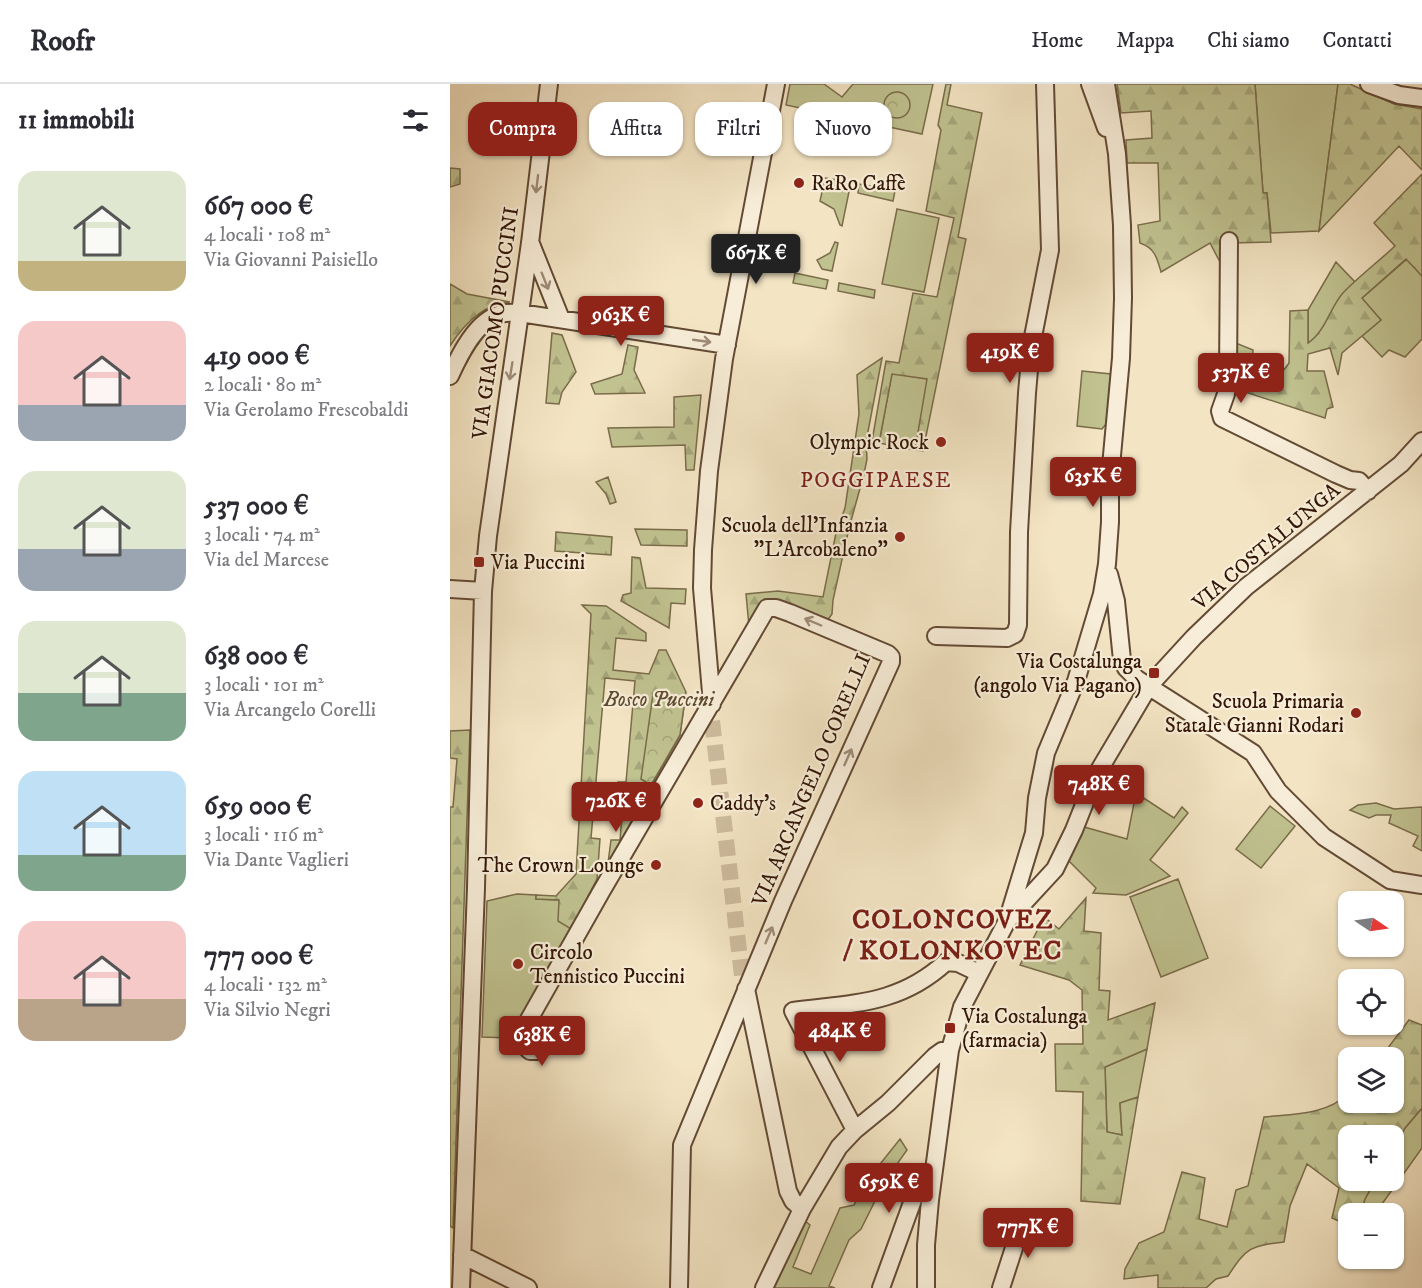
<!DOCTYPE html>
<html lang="it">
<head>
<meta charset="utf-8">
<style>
  :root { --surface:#fff; --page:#f7f7f7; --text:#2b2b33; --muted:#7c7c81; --line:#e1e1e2; --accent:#8f2418 }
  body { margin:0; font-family:"IM FELL DW Pica",serif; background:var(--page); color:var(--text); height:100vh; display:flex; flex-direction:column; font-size:22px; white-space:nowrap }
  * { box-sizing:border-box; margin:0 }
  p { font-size:20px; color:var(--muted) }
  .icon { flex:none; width:33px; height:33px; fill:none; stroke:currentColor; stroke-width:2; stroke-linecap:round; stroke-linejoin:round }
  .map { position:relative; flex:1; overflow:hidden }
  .sheet { display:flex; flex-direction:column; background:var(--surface); width:450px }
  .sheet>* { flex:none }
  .hud { position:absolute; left:18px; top:18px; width:570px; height:54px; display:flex; gap:12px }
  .needle { width:39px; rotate:103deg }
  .controls { position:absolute; left:888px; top:807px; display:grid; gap:12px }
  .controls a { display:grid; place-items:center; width:66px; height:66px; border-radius:12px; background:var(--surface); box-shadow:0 2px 4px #0004; font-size:30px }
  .price { position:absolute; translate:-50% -51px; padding:0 14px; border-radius:6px; background:var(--accent); color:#fff; font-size:20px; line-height:39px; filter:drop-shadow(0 2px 3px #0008) }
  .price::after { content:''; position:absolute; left:50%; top:36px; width:18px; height:14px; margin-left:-9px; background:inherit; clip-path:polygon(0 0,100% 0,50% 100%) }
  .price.on { background:#222; color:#fff }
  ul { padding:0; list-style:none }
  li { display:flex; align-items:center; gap:18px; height:150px; padding:0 18px }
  li span { display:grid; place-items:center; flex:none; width:168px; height:120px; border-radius:18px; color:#555 }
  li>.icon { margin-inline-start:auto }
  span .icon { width:72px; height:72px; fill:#fffc; stroke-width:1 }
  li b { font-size:26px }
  h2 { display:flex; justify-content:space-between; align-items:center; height:72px; padding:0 18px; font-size:26px }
  .pill { padding:0 21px; border-radius:18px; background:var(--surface); box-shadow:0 2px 4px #0004; font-size:21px; line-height:54px }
  .pill.on { background:var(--accent); color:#fff }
  header { display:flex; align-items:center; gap:36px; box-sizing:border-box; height:84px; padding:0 30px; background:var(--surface); border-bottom:2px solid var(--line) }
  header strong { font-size:28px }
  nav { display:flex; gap:33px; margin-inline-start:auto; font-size:21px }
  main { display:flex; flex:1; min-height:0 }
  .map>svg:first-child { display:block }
  .green { fill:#c0c290; stroke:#7a6c4a; stroke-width:1.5 }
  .forest { fill:url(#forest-firs); stroke:#7a6c4a; stroke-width:1.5 }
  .park { fill:url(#park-crowns); stroke:#7a6c4a; stroke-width:1.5 }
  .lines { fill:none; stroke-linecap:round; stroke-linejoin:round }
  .minor-tunnel { stroke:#cdbb9d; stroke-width:16; stroke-dasharray:16 8; stroke-linecap:butt }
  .minor-casing { stroke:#634a34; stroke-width:20 }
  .minor { stroke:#f7edd8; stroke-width:16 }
  .oneway { stroke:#9f8c79 }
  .poi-dot { fill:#8f2418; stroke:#f7edd8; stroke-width:2 }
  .labels { text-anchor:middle; stroke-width:4.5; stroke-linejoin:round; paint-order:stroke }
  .poi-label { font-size:21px; fill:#331605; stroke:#f7edd8; text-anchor:start }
  .street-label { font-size:21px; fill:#331605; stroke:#f7edd8 }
  .park-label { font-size:21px; font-style:italic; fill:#5d4a2f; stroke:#f7edd8 }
  .neighbourhood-label { font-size:22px; letter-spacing:1.5px; fill:#7a1f14; stroke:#f7edd8 }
  .district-label { font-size:27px; font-weight:bold; letter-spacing:1.5px; fill:#7a1f14; stroke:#f7edd8 }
</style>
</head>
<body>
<header>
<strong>Roofr</strong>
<nav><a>Home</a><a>Mappa</a><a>Chi siamo</a><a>Contatti</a></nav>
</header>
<main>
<section class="sheet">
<h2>11 immobili<svg class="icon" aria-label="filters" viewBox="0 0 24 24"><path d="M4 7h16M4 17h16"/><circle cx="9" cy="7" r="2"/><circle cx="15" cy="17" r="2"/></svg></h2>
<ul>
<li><span style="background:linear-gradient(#dfe7d0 75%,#c2b280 0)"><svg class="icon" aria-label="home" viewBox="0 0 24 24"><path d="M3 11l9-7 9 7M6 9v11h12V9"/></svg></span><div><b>667 000 €</b><p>4 locali · 108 m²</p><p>Via Giovanni Paisiello</p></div></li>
<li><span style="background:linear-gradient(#f6c9c9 70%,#9aa5b1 0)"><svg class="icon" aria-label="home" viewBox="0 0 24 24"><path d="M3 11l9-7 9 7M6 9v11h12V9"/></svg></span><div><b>419 000 €</b><p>2 locali · 80 m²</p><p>Via Gerolamo Frescobaldi</p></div></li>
<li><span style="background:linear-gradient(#dfe7d0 65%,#9aa5b1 0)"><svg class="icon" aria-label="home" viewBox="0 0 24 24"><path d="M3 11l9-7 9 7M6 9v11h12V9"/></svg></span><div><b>537 000 €</b><p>3 locali · 74 m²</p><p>Via del Marcese</p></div></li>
<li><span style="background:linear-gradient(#dfe7d0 60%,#7fa58c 0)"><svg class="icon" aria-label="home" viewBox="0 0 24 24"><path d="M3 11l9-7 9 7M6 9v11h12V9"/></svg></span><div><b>638 000 €</b><p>3 locali · 101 m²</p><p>Via Arcangelo Corelli</p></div></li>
<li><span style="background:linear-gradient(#bfe0f5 70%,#7fa58c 0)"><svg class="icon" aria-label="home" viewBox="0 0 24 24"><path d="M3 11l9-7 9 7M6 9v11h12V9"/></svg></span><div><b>659 000 €</b><p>3 locali · 116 m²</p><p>Via Dante Vaglieri</p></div></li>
<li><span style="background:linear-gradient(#f6c9c9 65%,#b9a48a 0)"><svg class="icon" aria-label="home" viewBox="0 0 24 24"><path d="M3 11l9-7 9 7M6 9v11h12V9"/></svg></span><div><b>777 000 €</b><p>4 locali · 132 m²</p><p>Via Silvio Negri</p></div></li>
</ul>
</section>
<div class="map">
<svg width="972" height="1204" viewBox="0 0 972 1204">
  <defs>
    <pattern id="forest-firs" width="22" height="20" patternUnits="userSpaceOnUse" patternTransform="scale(1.5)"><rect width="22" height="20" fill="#c0c290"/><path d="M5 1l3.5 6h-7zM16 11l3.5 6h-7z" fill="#a5a67b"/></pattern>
    <pattern id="park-crowns" width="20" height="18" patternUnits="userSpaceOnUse" patternTransform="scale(1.5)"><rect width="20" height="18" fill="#c0c290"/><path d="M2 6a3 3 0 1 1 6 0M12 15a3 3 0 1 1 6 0" fill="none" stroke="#a5a67b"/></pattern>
  </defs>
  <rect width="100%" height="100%" fill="#f3e4c3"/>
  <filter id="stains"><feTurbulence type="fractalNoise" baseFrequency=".00333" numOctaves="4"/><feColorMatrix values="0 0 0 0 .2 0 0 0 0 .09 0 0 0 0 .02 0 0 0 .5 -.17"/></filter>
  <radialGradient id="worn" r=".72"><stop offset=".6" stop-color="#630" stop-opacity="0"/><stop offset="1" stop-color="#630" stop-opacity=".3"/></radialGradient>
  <path class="green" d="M340 0H374L392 13 403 0H483L472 50 336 21Z
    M805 0H888L869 147 821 149 817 109H813Z
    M375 94 401 98 392 142 390 141 384 125 370 117Z
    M409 100 445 107 443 117 408 109Z
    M447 125 489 134 474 208 432 200Z
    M385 158 388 159 382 187 372 185 367 176 380 169Z
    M957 175 972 192V255L955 273 939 266 932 273 912 252 931 236 911 215Z
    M886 178 905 198C885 216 878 244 858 260V226Z
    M345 189 378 196 376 205 343 199Z
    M389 199 425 206 424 214 388 207Z
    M632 287 661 290 656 340 652 345 627 342Z
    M442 289 478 295 465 366 429 359Z
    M686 709 724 734 732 723 738 729 700 776 720 792 676 811 643 809 646 804 619 777 634 743 677 755Z
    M926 719 944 725 972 723V767L963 762 968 752 939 739 941 731H926L919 734 900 726 908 721Z
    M820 722 845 742 811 784 786 765Z
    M728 795 758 874 711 893 680 813Z
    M67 810 86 811V815L109 816 121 845 62 948V954L32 953 37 817Z
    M697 965 688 1013 670 1019 672 1051 657 1048 655 983Z
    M972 1024V1064L932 1120 936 1124 931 1129 910 1130 915 1115 925 1097 944 1096V1064L955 1044Z
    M450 1055 457 1066 435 1097 411 1145 399 1156 379 1202 385 1204H321L355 1137 360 1141 343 1183 361 1190 390 1124 404 1121 419 1094Z"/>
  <path class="forest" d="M496 0H501L497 21 532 29 508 153 516 155 473 367 465 366 477 295 442 290 429 359 422 357 436 277 449 279 463 209 487 213 504 134 476 127 491 46 488 41Z
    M667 0H805L813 109H817L821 158 782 159 771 180 760 159 711 188C707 174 705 164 690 159L688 141 710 137 708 79H677L676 56 702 54 701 27 671 29Z
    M888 0H900L944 20 972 25V86L949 62 869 147Z
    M0 84 10 85V100L0 103Z
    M972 90V192L956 175 912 214 931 236 892 269 888 291 880 264 858 270 857 287H874L883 323 877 325 875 334 786 305V259L803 266 801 298C817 297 830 294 839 279L840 227 858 226V259C875 248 879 226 892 210 908 193 928 178 945 162L924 139Z
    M0 200 17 210 60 218C33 220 14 240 0 262Z
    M102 249 112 251 126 288 112 308 109 320 96 319Z
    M178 261 188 263 184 286 195 309 145 310 141 300 172 290Z
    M432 274 416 358 417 375 414 390 399 444 383 516 382 530 377 537 318 516 311 518 299 542 296 510 328 507 373 513 386 449 395 424 409 330 407 291Z
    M251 311 244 386H236L235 361 162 363 158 344 224 343V313Z
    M158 393 166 418 160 420 156 410 146 398Z
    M185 445 237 446V462L191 461Z
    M106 448 162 453 161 471 105 467Z
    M182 473 190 474 196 504 236 505 235 520 221 519 219 544 171 517 173 511 181 509Z
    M132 521 156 522 196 549V557L166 554 163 586 199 590 209 566H216L236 608 230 651 158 779 161 756H170L174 707 167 705 168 698H176L185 597 155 594 141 754 150 755 147 795 121 845 108 837 109 816 86 815V811L106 812 126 790 141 530Z
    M20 646 3 1144 0 1142V723H3L7 675 0 674V647Z
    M636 814 634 847 651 849 649 906 660 907 658 936 705 919 697 965 655 983 657 1048 672 1051 670 1019 688 1013 670 1120 631 1117 633 1008 606 1007 605 960H633L632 906 619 896 570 881 594 833 609 845Z
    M959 936 972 941V1024L955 1044 944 1064V1052H898V1096L925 1097 915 1115 910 1129 898 1130V1141L882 1134 889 1104 857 1080 840 1122 834 1158C800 1162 797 1163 778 1192L766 1195 756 1204H708V1191L674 1195 675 1185 689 1159 714 1148 732 1088 755 1094 749 1135 777 1143 786 1106 798 1102 814 1033C843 1030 876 1031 898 1010V1018H944V974L931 973Z"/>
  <path class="park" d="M434 21a13 13 0 1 1 26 0a13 13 0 1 1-26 0Z
    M203 610 235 615 230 651 201 701 191 695Z"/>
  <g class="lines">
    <path class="minor-tunnel" d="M262 637 292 892"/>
    <g class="minor-casing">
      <path id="minor" d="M640 0 656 44
        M919 0 949 11 972 14
        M779 157 778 293 776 310 770 327 772 334 886 390 900 396 909 397 918 407
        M81 160 111 235
        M0 292C9 272 26 236 51 230 56 228 64 229 70 229L277 261
        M659 490 666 517 672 576 676 584 687 595 803 669 828 707 874 753 940 796 972 801
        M0 505 33 507
        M486 552 557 554 565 550 568 541 569 448 577 309 581 263 600 166 595 0
        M262 620 252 504 253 466 259 387 274 275 326 0
        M559 831 584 749 587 714 596 669 626 597 652 510 657 480 660 438V393L671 274 673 214 672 141 667 70 656 0
        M296 905 338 1107 343 1117 352 1125
        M77 939 95 952 93 963 88 967H80L74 961V951L77 939 151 808 317 524H326L340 529 438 570 441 573V578L333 817 232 1061 229 1204
        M405 1046 343 927C403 919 449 921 496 878L508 879 529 889
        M12 1171 78 1204
        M11 1204 26 804 33 507 38 452 80 159 99 0
        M314 1204 352 1125 389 1063 405 1046 438 1019 485 972 492 967 500 966 512 923 557 837 605 785 624 746 645 693 699 602 744 553 796 503 951 380 972 357
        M431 1204 467 1105 476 1089 484 1085
        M476 1204V1161L480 1116 500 966
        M551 1204 573 1136"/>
    </g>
    <use href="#minor" class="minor"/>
  </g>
  <defs><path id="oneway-shaft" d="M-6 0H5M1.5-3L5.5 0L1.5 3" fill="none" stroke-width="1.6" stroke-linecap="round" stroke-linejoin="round" transform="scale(1.5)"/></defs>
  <g class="oneway">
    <use href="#oneway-shaft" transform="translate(87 100) rotate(97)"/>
    <use href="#oneway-shaft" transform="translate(95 197) rotate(68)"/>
    <use href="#oneway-shaft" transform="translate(252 257) rotate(8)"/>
    <use href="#oneway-shaft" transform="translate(61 287) rotate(99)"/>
    <use href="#oneway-shaft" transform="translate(363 538) rotate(-157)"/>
    <use href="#oneway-shaft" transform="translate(398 673) rotate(-66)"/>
    <use href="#oneway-shaft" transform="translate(319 851) rotate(-67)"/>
  </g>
  <g class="poi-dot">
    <circle cx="349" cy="99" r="6"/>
    <circle cx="491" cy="358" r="6"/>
    <circle cx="450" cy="453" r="6"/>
    <rect x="23" y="472" width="12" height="12" rx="3"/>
    <rect x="698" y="583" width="12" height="12" rx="3"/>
    <circle cx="906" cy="629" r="6"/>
    <circle cx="248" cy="719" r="6"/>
    <circle cx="206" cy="781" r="6"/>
    <circle cx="68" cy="880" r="6"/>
    <rect x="494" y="938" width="12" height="12" rx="3"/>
  </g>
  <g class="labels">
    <g class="poi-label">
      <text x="361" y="106">RaRo Caffè</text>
      <text x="479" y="365" text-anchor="end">Olympic Rock</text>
      <text x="438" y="448" text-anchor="end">Scuola dell'Infanzia<tspan x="438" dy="24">"L'Arcobaleno"</tspan></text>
      <text x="41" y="485">Via Puccini</text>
      <text x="692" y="584" text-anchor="end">Via Costalunga<tspan x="692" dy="24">(angolo Via Pagano)</tspan></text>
      <text x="894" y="624" text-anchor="end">Scuola Primaria<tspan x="894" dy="24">Statale Gianni Rodari</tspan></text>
      <text x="260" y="726">Caddy's</text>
      <text x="194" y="788" text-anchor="end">The Crown Lounge</text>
      <text x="80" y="875">Circolo<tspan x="80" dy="24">Tennistico Puccini</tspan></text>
      <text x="512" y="939">Via Costalunga<tspan x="512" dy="24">(farmacia)</tspan></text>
    </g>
    <g class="street-label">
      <text transform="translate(45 239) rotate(-82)" y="7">VIA GIACOMO PUCCINI</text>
      <text transform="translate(816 462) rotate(-40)" y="7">VIA COSTALUNGA</text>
      <text transform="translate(361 696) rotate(-67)" y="7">VIA ARCANGELO CORELLI</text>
    </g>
    <g class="park-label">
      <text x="209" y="622">Bosco Puccini</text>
    </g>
    <g class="neighbourhood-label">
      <text x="426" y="403">POGGIPAESE</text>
    </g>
    <g class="district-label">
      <text x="503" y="844">COLONCOVEZ<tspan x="503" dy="31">/ KOLONKOVEC</tspan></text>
    </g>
  </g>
  <rect width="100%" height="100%" filter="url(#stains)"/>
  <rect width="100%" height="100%" fill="url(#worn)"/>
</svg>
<div class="controls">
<a><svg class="needle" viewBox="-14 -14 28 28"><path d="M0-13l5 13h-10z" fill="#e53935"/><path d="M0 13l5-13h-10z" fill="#7c7c81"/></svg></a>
<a><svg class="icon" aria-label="locate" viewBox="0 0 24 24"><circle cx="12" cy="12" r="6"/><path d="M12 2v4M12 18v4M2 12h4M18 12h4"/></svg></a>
<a><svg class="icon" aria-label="layers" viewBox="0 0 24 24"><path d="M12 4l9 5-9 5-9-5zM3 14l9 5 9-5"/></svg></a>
<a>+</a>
<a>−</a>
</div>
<b class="price on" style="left:306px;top:201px">667K €</b>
<b class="price" style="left:171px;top:263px">963K €</b>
<b class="price" style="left:560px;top:300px">419K €</b>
<b class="price" style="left:791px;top:320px">537K €</b>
<b class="price" style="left:643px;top:424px">635K €</b>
<b class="price" style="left:649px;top:732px">748K €</b>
<b class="price" style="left:166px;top:749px">726K €</b>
<b class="price" style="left:390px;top:979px">484K €</b>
<b class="price" style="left:92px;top:983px">638K €</b>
<b class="price" style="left:439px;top:1130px">659K €</b>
<b class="price" style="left:578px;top:1175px">777K €</b>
<div class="hud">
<a class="pill on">Compra</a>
<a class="pill">Affitta</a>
<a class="pill">Filtri</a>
<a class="pill">Nuovo</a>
</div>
</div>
</main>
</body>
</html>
